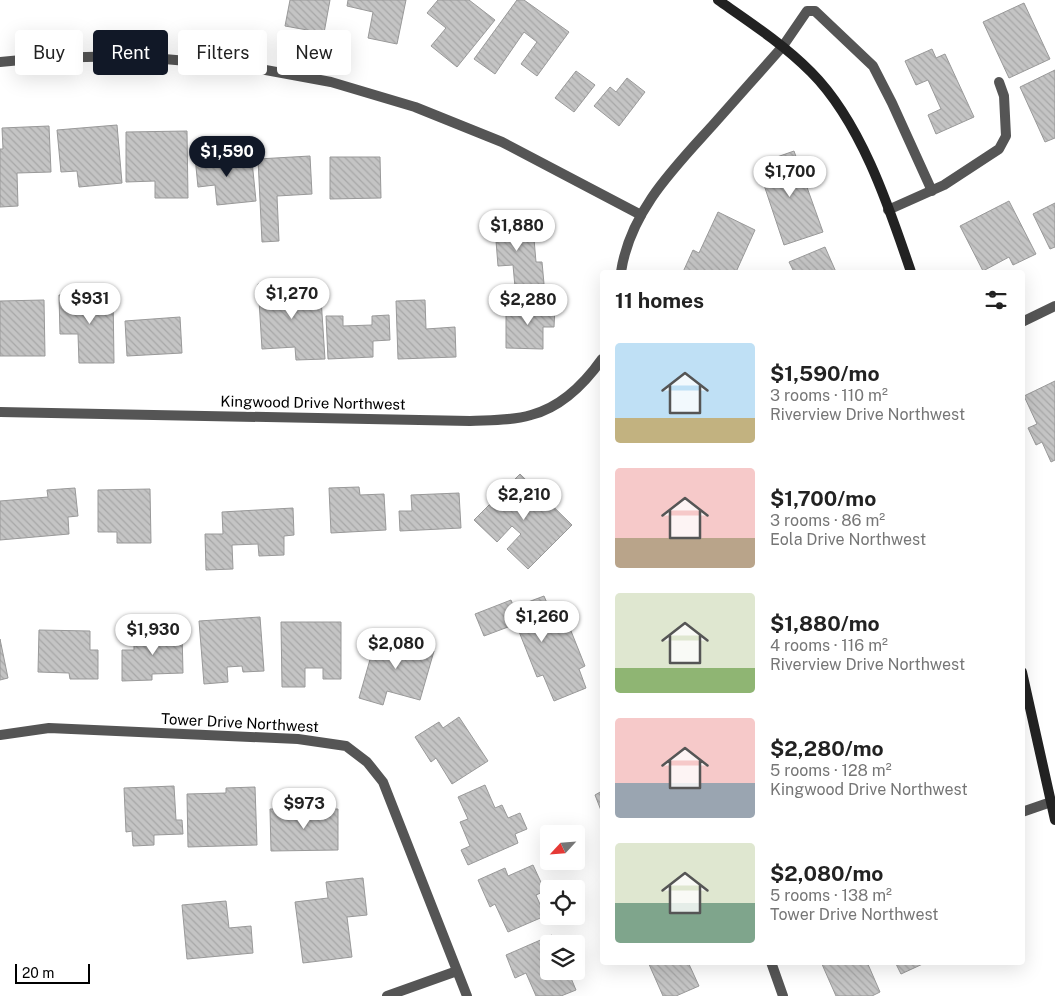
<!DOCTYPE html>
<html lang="en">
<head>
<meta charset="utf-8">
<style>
  :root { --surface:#fff; --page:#f2f2f2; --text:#222; --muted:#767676; --accent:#111827 }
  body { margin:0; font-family:"Public Sans",sans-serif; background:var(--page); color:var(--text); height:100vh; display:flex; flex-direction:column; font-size:19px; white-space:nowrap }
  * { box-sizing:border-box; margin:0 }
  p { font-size:16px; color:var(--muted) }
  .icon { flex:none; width:28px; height:28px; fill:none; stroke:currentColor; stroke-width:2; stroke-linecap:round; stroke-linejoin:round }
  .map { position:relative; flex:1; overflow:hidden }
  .panel { position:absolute; left:600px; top:270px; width:425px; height:695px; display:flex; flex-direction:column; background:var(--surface); border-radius:5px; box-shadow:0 5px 20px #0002 }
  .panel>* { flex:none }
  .guide { position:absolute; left:15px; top:30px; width:475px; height:45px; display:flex; gap:10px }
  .needle { width:32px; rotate:244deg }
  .controls { position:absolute; left:540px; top:825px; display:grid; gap:10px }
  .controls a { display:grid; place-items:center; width:45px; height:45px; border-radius:5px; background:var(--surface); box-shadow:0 5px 20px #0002; font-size:25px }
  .scale { position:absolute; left:15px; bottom:12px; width:75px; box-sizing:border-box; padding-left:5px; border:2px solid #000; border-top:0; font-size:14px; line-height:18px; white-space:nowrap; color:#000; -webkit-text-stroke:4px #fff; paint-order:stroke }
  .price { position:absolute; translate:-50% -42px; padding:0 11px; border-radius:18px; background:#fff; color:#222; font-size:16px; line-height:32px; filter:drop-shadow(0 1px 2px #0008) }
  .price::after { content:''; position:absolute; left:50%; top:30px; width:15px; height:11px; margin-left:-8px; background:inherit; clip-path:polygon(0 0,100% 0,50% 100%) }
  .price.selected { background:var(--accent); color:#fff }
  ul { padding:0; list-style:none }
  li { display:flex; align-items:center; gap:15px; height:125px; padding:0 15px }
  li span { display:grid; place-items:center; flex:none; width:140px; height:100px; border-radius:5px; color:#555 }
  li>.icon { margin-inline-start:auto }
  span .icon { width:60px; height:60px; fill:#fffc; stroke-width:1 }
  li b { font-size:21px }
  h2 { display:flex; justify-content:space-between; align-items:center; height:60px; padding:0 15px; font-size:21px }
  .pill { padding:0 18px; border-radius:5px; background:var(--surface); box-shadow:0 5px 20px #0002; font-size:18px; line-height:45px }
  .pill.selected { background:var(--accent); color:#fff }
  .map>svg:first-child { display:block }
  .building { fill:url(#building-back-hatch); stroke:#999 }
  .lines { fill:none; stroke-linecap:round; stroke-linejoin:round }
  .service { stroke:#555; stroke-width:10 }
  .minor { stroke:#555; stroke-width:10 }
  .tertiary { stroke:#555; stroke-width:10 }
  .secondary { stroke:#222; stroke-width:10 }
  .labels { text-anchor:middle; stroke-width:4; stroke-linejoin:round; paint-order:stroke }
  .street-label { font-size:15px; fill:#000; stroke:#fff }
</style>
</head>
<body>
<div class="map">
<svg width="1055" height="996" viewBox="0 0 1055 996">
  <defs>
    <pattern id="building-back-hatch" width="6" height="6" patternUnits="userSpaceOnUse" patternTransform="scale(1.25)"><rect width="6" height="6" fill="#c4c4c4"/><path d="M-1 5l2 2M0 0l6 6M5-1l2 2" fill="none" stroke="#a7a7a7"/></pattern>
  </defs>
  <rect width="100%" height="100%" fill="#fff"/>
  <path class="building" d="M290 0H330L324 33 285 26Z
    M348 0H406L397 44 368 38 373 12 347 6Z
    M438 0H469L495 20 457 67 431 46 446 28 427 13Z
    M517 0H524L569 32 537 76 521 64 537 42 524 32 495 74 474 59Z
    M1024 3 1050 59 1009 78 983 22Z
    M932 49 936 58 945 54 974 117 936 134 928 115 941 109 928 80 916 85 905 61Z
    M1055 70V138L1045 142 1020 87Z
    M576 71 595 85 574 112 555 98Z
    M627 78 645 92 619 126 594 106 610 87 616 92Z
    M117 125 122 183 79 187 77 171 61 172 57 130Z
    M49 126 51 172 17 173 18 206 0 207V149H3L2 128Z
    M187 131 188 198H155V181L126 182V132Z
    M794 151 823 232 784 245 757 164Z
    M236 153 237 162 252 161 256 201 217 205 215 185 198 187 195 157Z
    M310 156 312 194 277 196 279 241 262 242 258 159Z
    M330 157H380L381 198 330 199Z
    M1009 201 1036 254 1013 265 1009 257 983 271 960 226Z
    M1055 203V247L1050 249 1033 214Z
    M718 212 755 230 736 272H683L693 250 699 253Z
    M518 214 520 240 534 239 536 262H542L544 284 515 287 513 265 498 266 494 215Z
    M825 247 836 272H794L789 262Z
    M284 282V292H300V284L320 283 325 359 296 360 295 347 262 349 258 284Z
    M113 294 114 363H79L78 334H60L59 295Z
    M44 300 45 356H0V301Z
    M425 300 426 329 455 327 456 357 398 359 396 301Z
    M506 307H555L554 327H543V349L506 348Z
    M389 315 390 340 373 341V357L328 359 326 316H343V326L372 325V316Z
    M180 317 182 353 127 356 125 321Z
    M1055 381V460L1051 462 1042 442 1036 445 1028 428 1037 424 1024 396Z
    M520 474 572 525 528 569 507 549 521 534 512 526 497 542 474 520Z
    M359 487 360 495 384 494 386 530 331 533 329 488Z
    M75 488 78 516 68 517 69 534 0 540V501L48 497 47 490Z
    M150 489 151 543H117V532H98V490Z
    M459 493 461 528 400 531 399 511H412L411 495Z
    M293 508 294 535 284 536V555L259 556 258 544 232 545 233 569 206 570 205 534H223L222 512Z
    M544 596 550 610 561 606 585 666 579 669 586 688 554 701 543 675 537 677 516 624 484 636 475 614 511 600 519 621 533 615 528 602Z
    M260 617 264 671 243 672 242 666 227 667 228 682 204 684 199 621Z
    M281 622H341V679H323V668H305V687H282Z
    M39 630 90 631V650H98V679H70L69 673 38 672Z
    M182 632 183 673 152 674V680L122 681V650H134V633Z
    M377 635 434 651 420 700 387 691 383 705 359 698Z
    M0 639 8 678 0 680Z
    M459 717 488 761 452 784 436 758 431 762 415 737 439 722 443 728Z
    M485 785 495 808 502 805 508 818 520 813 527 829 515 834 518 843 468 865 461 850 470 846 460 822 468 819 458 797Z
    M174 786 176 820H182L183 834 154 835V845L133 846 132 831 126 832 124 788Z
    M255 787 257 845 188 847 187 794 226 793V788Z
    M602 791V813L595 795Z
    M270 809H338V850L271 851Z
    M533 865 545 891 536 895 545 916 508 932 495 904 490 907 478 880 505 868 508 876Z
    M363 878 367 915 347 917 352 957 303 963 295 902 328 898 326 882Z
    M226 901 229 928 251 926 253 953 187 959 182 905Z
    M552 935 556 944H549V971H568L576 990 561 996H536L526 973 515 978 506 955Z
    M648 962H688L699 986 676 996H663Z
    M821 962H867L880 992 872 996H836Z
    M895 962H927L901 974Z"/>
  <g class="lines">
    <path class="service" d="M783 46 807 11H815L873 66 892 103 932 191
      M888 210 944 185 999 149 1006 136 1004 96 999 82"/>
    <path class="minor" d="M0 62 42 58 130 56 244 66 331 82 415 107 502 142 641 215
      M1022 322 1055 306
      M0 735 49 728 298 739 346 746 367 762 383 782 467 996
      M1022 812 1051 802
      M771 962 783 996
      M387 996 457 971"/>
    <path class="tertiary" d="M621 272C630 212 673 169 712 126 736 99 759 73 783 46
      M0 412 470 421C490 420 511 421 531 415 562 407 585 383 602 359"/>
    <path class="secondary" d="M718 0C751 23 783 44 811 72 861 122 889 207 911 272
      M1022 672 1055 820"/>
  </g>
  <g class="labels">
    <g class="street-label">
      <text transform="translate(313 403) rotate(1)" y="5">Kingwood Drive Northwest</text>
      <text transform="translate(240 723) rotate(3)" y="5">Tower Drive Northwest</text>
    </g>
  </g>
</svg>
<div class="controls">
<a><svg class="needle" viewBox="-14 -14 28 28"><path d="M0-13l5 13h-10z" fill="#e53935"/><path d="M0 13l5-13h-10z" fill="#767676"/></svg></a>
<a><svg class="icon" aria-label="locate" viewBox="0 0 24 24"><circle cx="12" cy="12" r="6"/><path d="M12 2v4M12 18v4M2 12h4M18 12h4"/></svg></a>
<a><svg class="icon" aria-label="layers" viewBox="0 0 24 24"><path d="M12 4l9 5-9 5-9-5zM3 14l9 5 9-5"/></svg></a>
</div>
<div class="scale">20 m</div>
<b class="price selected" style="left:227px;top:178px">$1,590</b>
<b class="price" style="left:790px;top:198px">$1,700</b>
<b class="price" style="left:517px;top:252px">$1,880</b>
<b class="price" style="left:292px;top:320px">$1,270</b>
<b class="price" style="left:90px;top:325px">$931</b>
<b class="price" style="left:528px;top:326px">$2,280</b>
<b class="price" style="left:524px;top:521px">$2,210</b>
<b class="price" style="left:542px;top:643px">$1,260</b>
<b class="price" style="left:153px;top:656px">$1,930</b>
<b class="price" style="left:396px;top:670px">$2,080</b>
<b class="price" style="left:304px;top:830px">$973</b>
<div class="guide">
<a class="pill">Buy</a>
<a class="pill selected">Rent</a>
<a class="pill">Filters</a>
<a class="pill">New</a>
</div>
<section class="panel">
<h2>11 homes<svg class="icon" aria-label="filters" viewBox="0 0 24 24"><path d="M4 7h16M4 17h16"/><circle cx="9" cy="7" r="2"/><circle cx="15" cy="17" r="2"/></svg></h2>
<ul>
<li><span style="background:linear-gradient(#bfe0f5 75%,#c2b280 0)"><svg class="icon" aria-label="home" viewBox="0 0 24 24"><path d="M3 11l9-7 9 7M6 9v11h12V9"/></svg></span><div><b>$1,590/mo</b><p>3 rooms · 110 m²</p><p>Riverview Drive Northwest</p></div></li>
<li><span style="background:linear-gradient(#f6c9c9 70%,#b9a48a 0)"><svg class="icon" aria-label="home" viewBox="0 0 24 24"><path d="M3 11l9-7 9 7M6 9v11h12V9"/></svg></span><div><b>$1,700/mo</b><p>3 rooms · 86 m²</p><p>Eola Drive Northwest</p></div></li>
<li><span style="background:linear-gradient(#dfe7d0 75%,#8fb573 0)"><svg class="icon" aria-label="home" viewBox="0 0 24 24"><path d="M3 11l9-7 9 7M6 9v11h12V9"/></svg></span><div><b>$1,880/mo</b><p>4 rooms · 116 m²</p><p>Riverview Drive Northwest</p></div></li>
<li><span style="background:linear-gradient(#f6c9c9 65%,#9aa5b1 0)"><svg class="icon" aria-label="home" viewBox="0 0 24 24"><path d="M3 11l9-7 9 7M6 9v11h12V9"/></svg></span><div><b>$2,280/mo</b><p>5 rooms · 128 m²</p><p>Kingwood Drive Northwest</p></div></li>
<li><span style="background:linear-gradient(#dfe7d0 60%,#7fa58c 0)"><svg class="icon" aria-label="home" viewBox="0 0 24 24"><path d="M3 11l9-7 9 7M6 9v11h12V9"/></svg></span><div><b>$2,080/mo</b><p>5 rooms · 138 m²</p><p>Tower Drive Northwest</p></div></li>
</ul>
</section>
</div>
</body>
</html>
